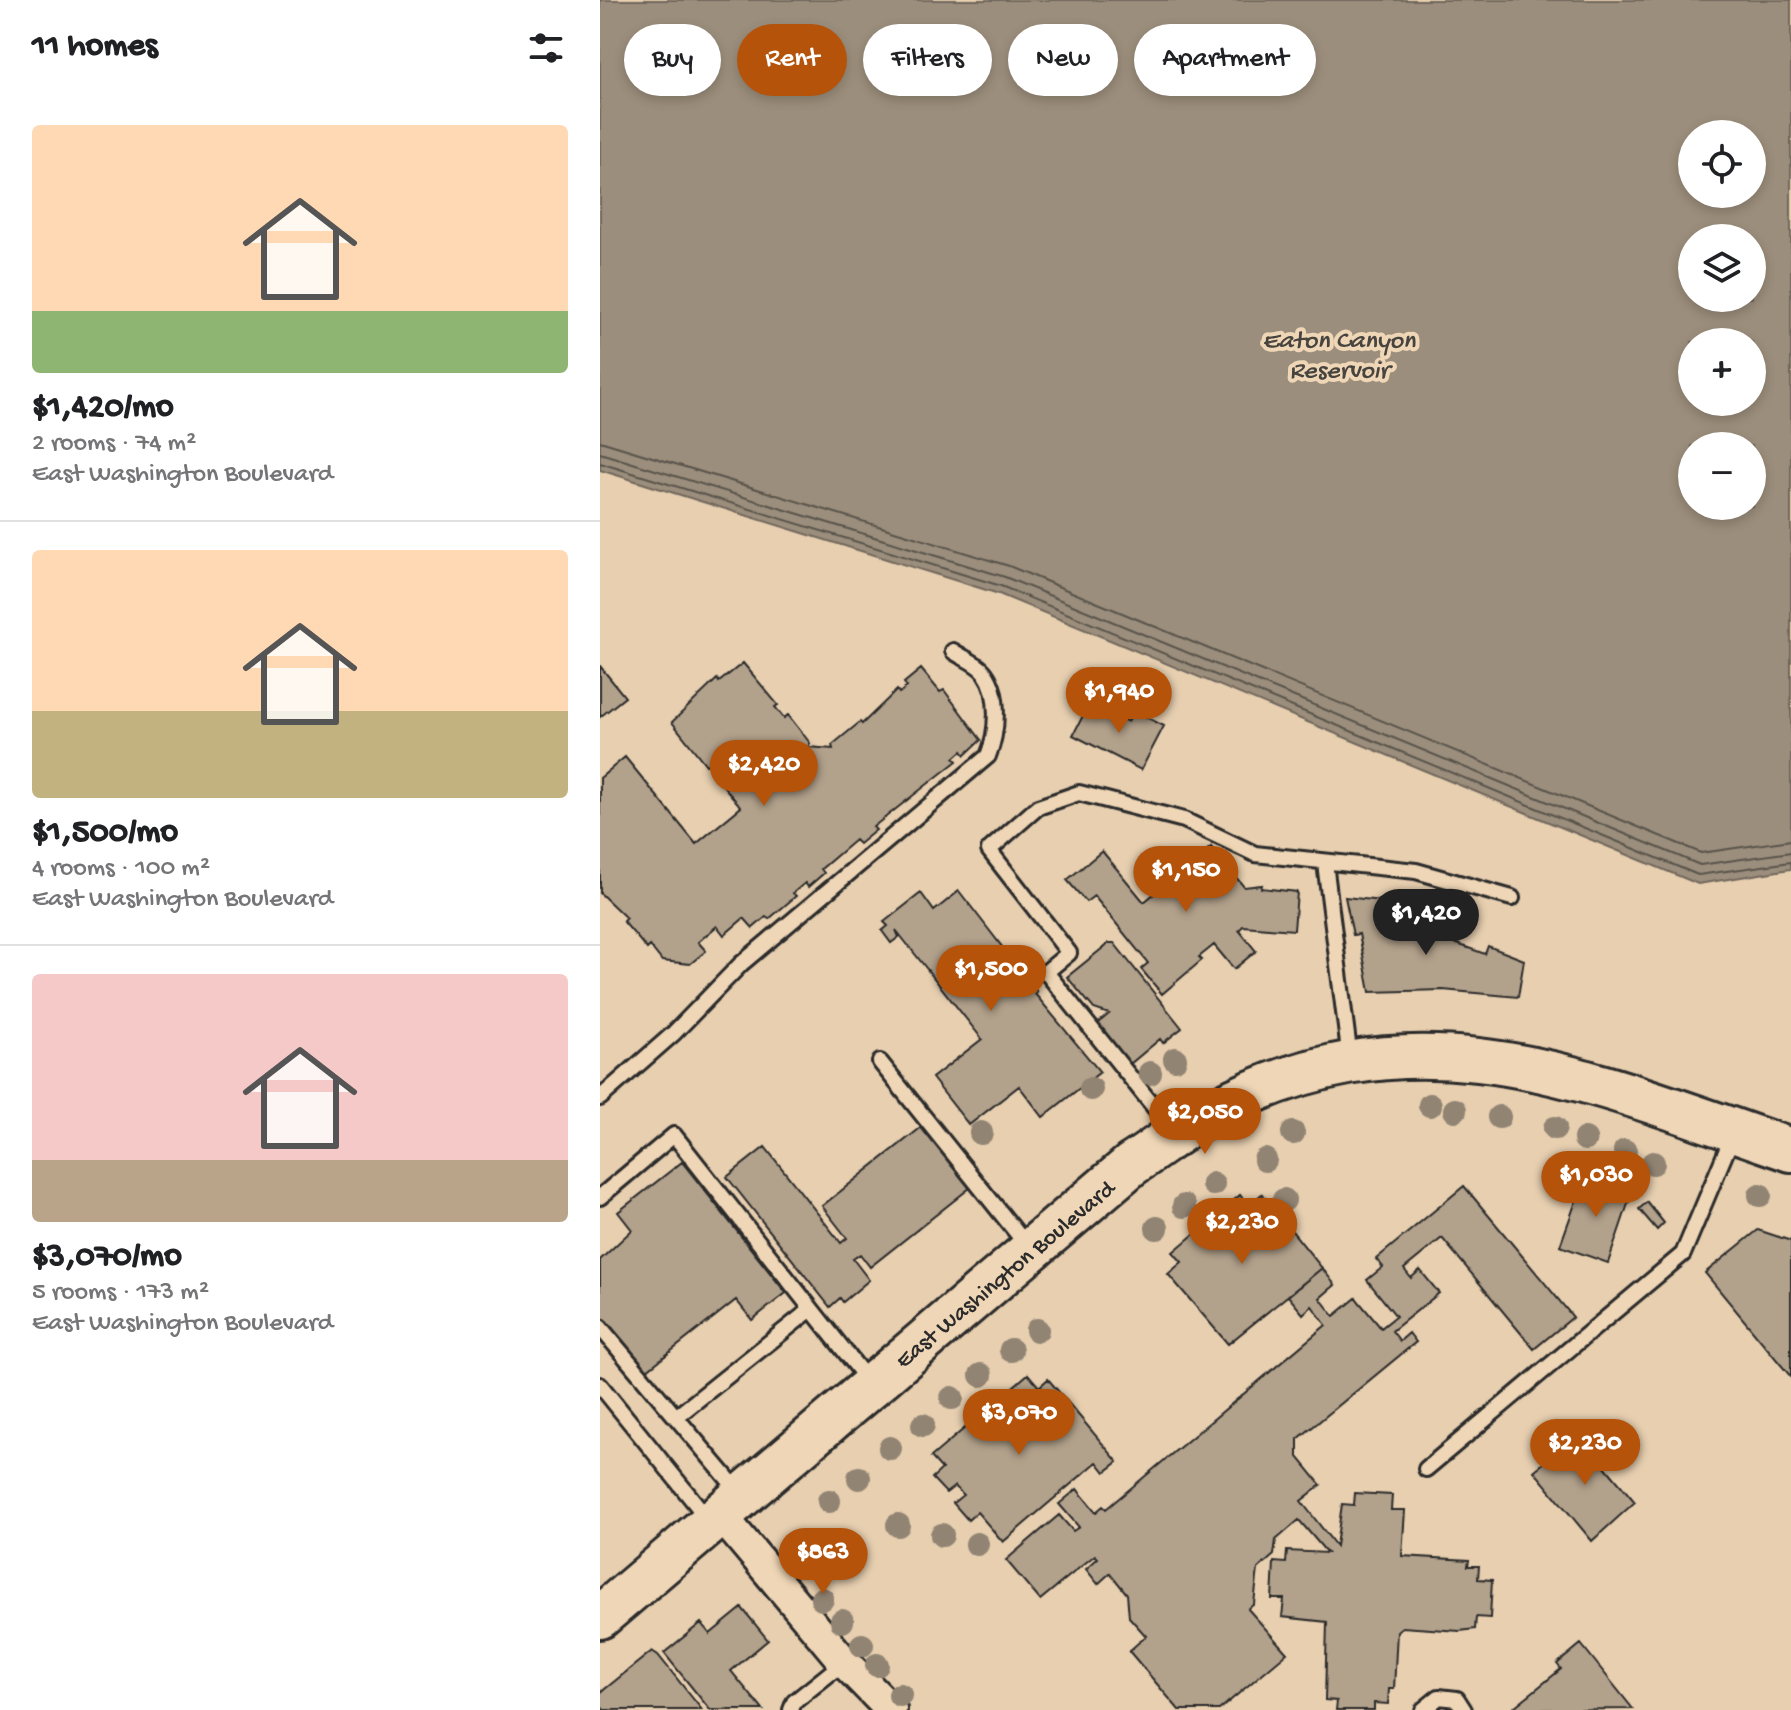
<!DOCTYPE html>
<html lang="en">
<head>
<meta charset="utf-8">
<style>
  :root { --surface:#fff; --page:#f6f6f6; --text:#202124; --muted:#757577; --line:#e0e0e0; --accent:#b45309 }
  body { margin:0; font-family:"Gochi Hand",sans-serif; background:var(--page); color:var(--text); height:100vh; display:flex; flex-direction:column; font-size:30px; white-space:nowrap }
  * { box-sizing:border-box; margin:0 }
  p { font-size:26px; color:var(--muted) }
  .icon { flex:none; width:44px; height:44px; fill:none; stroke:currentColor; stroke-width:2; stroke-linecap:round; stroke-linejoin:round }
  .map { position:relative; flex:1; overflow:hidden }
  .side { display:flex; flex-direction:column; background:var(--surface); width:600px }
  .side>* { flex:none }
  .top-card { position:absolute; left:24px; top:24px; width:760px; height:72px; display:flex; gap:16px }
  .buttons { position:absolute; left:1078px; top:120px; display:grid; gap:16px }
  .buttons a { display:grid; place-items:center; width:88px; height:88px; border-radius:50%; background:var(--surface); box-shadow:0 4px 12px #0003; font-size:40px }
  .price { position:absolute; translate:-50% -68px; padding:0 18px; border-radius:28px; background:var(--accent); color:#fff; font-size:26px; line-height:52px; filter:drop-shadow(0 2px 4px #0008) }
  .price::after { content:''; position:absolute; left:50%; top:48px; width:24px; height:18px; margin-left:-12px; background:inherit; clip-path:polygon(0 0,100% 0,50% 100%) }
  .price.active { background:#222; color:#fff }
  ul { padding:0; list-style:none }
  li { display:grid; align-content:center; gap:16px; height:424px; padding:0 32px }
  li+li { border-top:2px solid var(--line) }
  li span { display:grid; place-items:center; height:248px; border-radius:8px; color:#555 }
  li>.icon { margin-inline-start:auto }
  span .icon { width:144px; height:144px; fill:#fffc; stroke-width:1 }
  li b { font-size:34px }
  h2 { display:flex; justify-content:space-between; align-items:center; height:96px; padding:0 32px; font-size:34px }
  .tag { padding:0 28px; border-radius:36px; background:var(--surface); box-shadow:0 4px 12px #0003; font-size:28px; line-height:72px }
  .tag.active { background:var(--accent); color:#fff }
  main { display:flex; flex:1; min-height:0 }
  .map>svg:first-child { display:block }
  .water { fill:#9c8e7b; stroke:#6f665b; stroke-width:2; fill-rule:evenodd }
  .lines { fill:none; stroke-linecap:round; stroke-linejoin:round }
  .shore { stroke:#58534b; stroke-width:2 }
  .building { fill:#b2a18b; stroke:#2b2b2b; stroke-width:2 }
  .lane-casing { stroke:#2b2b2b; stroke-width:20 }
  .street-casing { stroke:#2b2b2b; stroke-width:36 }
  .secondary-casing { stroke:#2b2b2b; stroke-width:48 }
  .lane { stroke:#efd6b6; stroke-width:14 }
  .street { stroke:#efd6b6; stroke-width:30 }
  .secondary { stroke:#efd6b6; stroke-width:42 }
  .tree { fill:#918473 }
  .labels { text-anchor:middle; stroke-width:8; stroke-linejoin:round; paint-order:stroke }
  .street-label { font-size:24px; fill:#2b2b2b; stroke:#efd6b6 }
  .water-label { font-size:26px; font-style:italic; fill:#47443f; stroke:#efd6b6 }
</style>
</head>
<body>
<main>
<section class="side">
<h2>11 homes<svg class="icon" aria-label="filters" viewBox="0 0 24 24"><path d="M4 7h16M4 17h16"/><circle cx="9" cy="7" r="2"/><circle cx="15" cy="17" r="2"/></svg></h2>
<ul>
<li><span style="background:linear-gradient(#ffd9b3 75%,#8fb573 0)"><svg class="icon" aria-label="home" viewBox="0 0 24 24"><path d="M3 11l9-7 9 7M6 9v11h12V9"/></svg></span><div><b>$1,420/mo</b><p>2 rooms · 74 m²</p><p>East Washington Boulevard</p></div></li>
<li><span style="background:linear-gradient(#ffd9b3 65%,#c2b280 0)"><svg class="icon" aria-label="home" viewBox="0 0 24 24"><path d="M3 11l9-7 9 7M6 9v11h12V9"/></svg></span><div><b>$1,500/mo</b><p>4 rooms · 100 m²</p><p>East Washington Boulevard</p></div></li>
<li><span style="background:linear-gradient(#f6c9c9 75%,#b9a48a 0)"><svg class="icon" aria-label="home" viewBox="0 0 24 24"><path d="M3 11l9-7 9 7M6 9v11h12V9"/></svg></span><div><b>$3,070/mo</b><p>5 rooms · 173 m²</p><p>East Washington Boulevard</p></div></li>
</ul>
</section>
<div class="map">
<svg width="1191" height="1710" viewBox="0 0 1191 1710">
  <rect width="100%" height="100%" fill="#e7cfb0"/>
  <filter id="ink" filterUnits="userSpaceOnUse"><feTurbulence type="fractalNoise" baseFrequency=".0125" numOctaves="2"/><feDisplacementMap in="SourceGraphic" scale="16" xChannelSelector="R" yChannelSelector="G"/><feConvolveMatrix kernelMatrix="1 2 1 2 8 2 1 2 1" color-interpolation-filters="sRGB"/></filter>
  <g filter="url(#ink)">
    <path class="water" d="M0 0H1191V869L1098 884 399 594 0 470ZM1092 134H1152V194H1092ZM1092 238H1152V298H1092ZM1092 342H1152V402H1092ZM1092 446H1152V506H1092Z"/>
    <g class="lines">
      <path class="shore" d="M0 441 409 566 1101 853 1191 840
        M0 453 405 577 1100 865 1191 852
        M0 463 401 586 1098 875 1191 862"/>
    </g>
    <path class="building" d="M143 663 178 705 175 707 184 718 188 715 210 743 208 747 233 749 232 745 260 722 262 724 297 690 299 693 307 687 304 683 321 669 340 692 344 690 381 740 365 755 362 751 354 758 357 761 273 827 276 830 259 844 255 840 221 869 224 873 208 887 205 883 193 893 196 896 169 919 166 917 153 928 144 918 124 935 117 926 98 942 106 951 90 964 62 961 50 946 47 949 23 921 26 918 0 893V778L25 757 96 844 141 807 115 776 119 773 110 763 106 765 72 722 117 679 119 682Z
      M0 666 25 697 0 717Z
      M490 702 528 722 534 711 564 726 541 770 473 735Z
      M611 847 644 887 662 885 661 888 697 892 694 930 643 926 639 930 656 951 634 969 614 945 599 957 602 960 562 994 541 969 548 963 494 896 486 902 467 880 502 851 544 902Z
      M359 891 437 992 435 994 500 1072 443 1117 419 1086 369 1125 332 1078 382 1039 296 930 299 937 291 943 282 931 288 926 284 922 321 893 334 911Z
      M745 897 801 903 797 914 806 918 804 925 885 954 888 946 924 960 918 997 843 990 770 992 759 934 753 935Z
      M509 943H514L582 1028 563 1043 560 1039 530 1064 497 1024 509 1014 494 1009 467 977Z
      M323 1126 371 1187 270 1267 260 1254 253 1259 269 1280 243 1302 240 1298 230 1307 127 1177 165 1147 241 1243 247 1238 222 1206Z
      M82 1162 186 1293 152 1320 136 1300 42 1374 0 1321V1260L32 1230 18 1212Z
      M985 1176 1032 1192 1008 1263 960 1246Z
      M864 1186 973 1317 934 1349 842 1238 804 1269 811 1278 820 1270 839 1293 792 1331 800 1341 809 1333 816 1342 698 1439V1457L721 1485 701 1501 736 1546 742 1504 754 1505 755 1493 792 1495 791 1510H805L802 1556 869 1560 868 1566H879L878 1579 892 1580 890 1618 876 1617 875 1629 860 1631 802 1627 797 1631 794 1689H789L788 1704 774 1703V1710H736L737 1701 725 1700 727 1622 682 1617 684 1599H672L674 1562 686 1563 687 1551 727 1553 699 1520 676 1540 674 1555 658 1569 654 1604 648 1609 687 1653 619 1710H579L529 1651 546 1636 529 1617 527 1594 510 1573 498 1584 486 1569 498 1558 495 1555 440 1600 406 1560 459 1515 473 1531 479 1527 459 1504 477 1489 496 1512 503 1506 506 1509 726 1325 712 1306 703 1314 688 1296 722 1268 735 1285 720 1298 734 1316 756 1298 781 1328 796 1316 767 1280 783 1267 776 1259Z
      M662 1194 722 1268 628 1344 568 1274 582 1262 573 1252 640 1195 648 1205Z
      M1047 1202 1064 1223 1057 1230 1039 1209Z
      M1158 1230 1191 1241V1377L1105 1273Z
      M428 1374 439 1387 448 1379 518 1462 505 1472 497 1462 403 1542 377 1512 368 1520 353 1503 363 1495 355 1486 346 1493 332 1478 342 1469 331 1457Z
      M978 1434 1035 1502 992 1541 934 1471Z
      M142 1608 168 1640 131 1671 163 1710H110L64 1653 101 1623 110 1634Z
      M981 1644 1033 1709 916 1710 914 1707 961 1669 957 1664Z
      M52 1651 58 1655 102 1710H4L0 1705V1693Z"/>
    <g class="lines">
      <g class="lane-casing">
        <path id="lane" d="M725 863 750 1059
          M280 1062 428 1247
          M0 1098 73 1034 141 964 388 756C397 734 401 695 385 673 379 664 363 658 353 651
          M574 1132 446 972 469 953 389 850 438 807 479 793 584 820 655 854 816 871 912 898
          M0 1197 74 1135 269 1382
          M0 1327 139 1492
          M0 1385 108 1519
          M76 1417 210 1310
          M826 1469 1083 1254 1133 1135
          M191 1710 194 1702 244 1662
          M823 1710 839 1697 857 1699 864 1710"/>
      </g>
      <g class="street-casing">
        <path id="street" d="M120 1514 244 1662 291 1710"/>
      </g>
      <g class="secondary-casing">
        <path id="secondary" d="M0 1617 531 1165C559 1147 587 1124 617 1109 820 1001 994 1083 1191 1150"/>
      </g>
      <use href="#lane" class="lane"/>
      <use href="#street" class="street"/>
      <use href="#secondary" class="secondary"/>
    </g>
    <g class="tree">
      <circle cx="575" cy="1059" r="12"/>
      <circle cx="550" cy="1073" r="12"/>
      <circle cx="491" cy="1089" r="12"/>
      <circle cx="830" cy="1105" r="12"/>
      <circle cx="855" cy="1110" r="12"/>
      <circle cx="899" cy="1117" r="12"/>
      <circle cx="955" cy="1128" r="12"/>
      <circle cx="381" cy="1133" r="12"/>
      <circle cx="693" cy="1133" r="12"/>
      <circle cx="985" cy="1139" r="12"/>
      <circle cx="1025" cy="1151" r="12"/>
      <circle cx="665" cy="1160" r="12"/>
      <circle cx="1053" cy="1163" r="12"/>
      <circle cx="613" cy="1184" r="12"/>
      <circle cx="1160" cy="1195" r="12"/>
      <circle cx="684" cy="1200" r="12"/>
      <circle cx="584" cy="1206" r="12"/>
      <circle cx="557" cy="1228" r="12"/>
      <circle cx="437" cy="1330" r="12"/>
      <circle cx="411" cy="1350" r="12"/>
      <circle cx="381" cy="1375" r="12"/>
      <circle cx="352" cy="1398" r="12"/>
      <circle cx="323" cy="1425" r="12"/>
      <circle cx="290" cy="1448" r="12"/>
      <circle cx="259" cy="1478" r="12"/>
      <circle cx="229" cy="1501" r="12"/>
      <circle cx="298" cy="1525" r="12"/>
      <circle cx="342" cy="1535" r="12"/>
      <circle cx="377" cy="1544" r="12"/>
      <circle cx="245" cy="1557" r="12"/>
      <circle cx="222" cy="1599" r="12"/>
      <circle cx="242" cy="1621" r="12"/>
      <circle cx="262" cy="1645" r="12"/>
      <circle cx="277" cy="1665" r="12"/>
      <circle cx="300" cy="1695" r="12"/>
    </g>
  </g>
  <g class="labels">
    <g class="street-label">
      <text transform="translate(404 1273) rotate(-40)" y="8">East Washington Boulevard</text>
    </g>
    <g class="water-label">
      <text x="739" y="347">Eaton Canyon<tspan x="739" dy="30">Reservoir</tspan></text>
    </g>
  </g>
</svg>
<div class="buttons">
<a><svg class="icon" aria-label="locate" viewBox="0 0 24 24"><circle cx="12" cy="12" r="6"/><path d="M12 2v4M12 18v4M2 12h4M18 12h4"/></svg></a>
<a><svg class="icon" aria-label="layers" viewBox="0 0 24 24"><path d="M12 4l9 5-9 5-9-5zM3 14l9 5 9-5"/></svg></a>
<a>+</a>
<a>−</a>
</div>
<b class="price" style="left:519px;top:735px">$1,940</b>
<b class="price" style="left:164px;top:808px">$2,420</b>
<b class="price" style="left:586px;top:914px">$1,150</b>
<b class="price active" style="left:826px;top:957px">$1,420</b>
<b class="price" style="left:391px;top:1013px">$1,500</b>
<b class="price" style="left:605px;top:1156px">$2,050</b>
<b class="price" style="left:996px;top:1219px">$1,030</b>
<b class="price" style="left:642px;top:1266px">$2,230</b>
<b class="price" style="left:419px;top:1457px">$3,070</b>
<b class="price" style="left:985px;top:1487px">$2,230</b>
<b class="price" style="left:223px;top:1596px">$863</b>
<div class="top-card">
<a class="tag">Buy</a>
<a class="tag active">Rent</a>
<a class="tag">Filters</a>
<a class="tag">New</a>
<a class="tag">Apartment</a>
</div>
</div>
</main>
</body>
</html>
